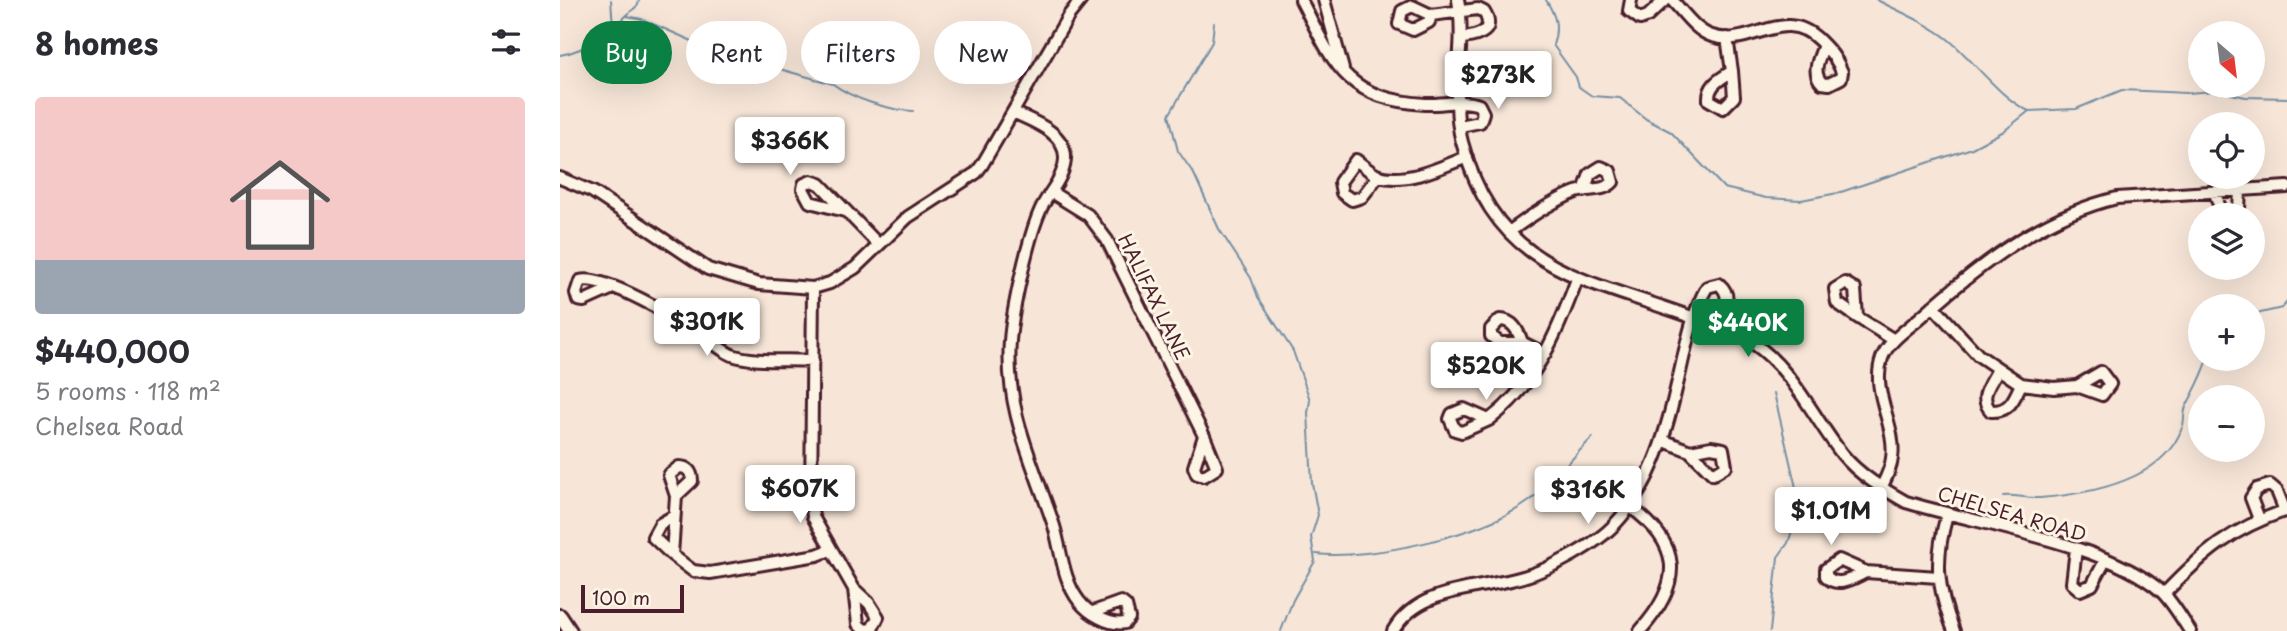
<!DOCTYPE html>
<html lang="en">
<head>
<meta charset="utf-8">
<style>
  :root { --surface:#fff; --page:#f7f7f7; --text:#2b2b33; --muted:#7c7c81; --line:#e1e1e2; --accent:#0b8043 }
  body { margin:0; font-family:"Playpen Sans",sans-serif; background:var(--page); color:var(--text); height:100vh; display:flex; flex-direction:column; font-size:26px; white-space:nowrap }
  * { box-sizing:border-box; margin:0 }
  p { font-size:23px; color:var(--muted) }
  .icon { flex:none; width:38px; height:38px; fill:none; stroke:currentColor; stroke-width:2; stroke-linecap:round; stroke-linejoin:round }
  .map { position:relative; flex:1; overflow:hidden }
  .side { display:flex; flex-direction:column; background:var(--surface); width:560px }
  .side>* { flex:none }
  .top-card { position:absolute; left:21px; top:21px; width:665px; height:63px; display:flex; gap:14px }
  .needle { width:46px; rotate:152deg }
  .fabs { position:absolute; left:1628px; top:21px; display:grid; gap:14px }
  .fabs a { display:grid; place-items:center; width:77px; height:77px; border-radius:50%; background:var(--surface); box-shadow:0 7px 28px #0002; font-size:35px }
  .scale { position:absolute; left:21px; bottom:18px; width:103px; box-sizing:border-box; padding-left:7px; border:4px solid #4a1f2b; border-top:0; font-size:19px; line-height:24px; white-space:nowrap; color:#4a1f2b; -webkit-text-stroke:5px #fcf5e5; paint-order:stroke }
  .price { position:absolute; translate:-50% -60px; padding:0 16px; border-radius:7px; background:#fff; color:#222; font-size:23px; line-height:46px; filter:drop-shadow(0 2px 4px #0008) }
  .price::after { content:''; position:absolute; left:50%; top:42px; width:21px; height:16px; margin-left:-10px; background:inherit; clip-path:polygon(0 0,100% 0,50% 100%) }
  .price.selected { background:var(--accent); color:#fff }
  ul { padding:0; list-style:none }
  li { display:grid; align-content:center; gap:14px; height:371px; padding:0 35px }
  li+li { border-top:2px solid var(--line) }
  li span { display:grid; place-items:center; height:217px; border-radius:7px; color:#555 }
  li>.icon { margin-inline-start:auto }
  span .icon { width:126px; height:126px; fill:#fffc; stroke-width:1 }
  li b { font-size:30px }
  h2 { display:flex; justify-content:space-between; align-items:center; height:84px; padding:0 35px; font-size:30px }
  .pill { padding:0 24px; border-radius:32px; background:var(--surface); box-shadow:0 7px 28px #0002; font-size:24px; line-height:63px }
  .pill.selected { background:var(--accent); color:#fff }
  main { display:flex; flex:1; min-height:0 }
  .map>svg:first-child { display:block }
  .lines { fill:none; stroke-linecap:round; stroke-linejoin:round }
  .stream { stroke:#758fa4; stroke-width:2 }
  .minor-casing { stroke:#4a1f2b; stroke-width:16 }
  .major-casing { stroke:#4a1f2b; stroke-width:18 }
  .minor { stroke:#fcf5e5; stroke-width:10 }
  .major { stroke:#fcf5e5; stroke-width:12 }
  .labels { text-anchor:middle; stroke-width:6; stroke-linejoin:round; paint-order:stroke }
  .street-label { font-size:19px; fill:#4a1f2b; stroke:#fcf5e5 }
</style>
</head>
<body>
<main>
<section class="side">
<h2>8 homes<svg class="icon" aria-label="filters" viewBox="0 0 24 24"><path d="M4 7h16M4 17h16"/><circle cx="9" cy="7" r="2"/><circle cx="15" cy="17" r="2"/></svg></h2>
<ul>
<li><span style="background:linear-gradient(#f6c9c9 75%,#9aa5b1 0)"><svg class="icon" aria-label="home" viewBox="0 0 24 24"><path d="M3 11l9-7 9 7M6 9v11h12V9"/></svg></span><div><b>$440,000</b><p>5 rooms · 118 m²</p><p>Chelsea Road</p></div></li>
</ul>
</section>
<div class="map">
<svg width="1727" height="631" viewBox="0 0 1727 631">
  <rect width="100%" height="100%" fill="#f7e6d8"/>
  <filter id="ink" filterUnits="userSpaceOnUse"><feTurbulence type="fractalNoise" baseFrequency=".0143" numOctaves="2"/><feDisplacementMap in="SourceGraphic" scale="14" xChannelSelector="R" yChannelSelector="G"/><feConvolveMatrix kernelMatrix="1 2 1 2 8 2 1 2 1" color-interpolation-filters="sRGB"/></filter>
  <g filter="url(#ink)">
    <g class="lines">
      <path class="stream" d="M51 0 53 27
        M986 0C996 16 999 27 993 45L1016 77 1019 87 1032 96 1060 98 1086 119 1111 132 1164 188 1206 198 1241 200 1278 193 1412 148 1444 131 1469 111 1516 109 1562 90 1627 93 1655 91 1686 97 1727 98
        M1317 0C1340 12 1368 23 1389 40 1413 60 1442 100 1469 111
        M67 16 82 19 155 51 273 84C293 99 328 110 353 111
        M654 23 652 42 609 115 618 151 634 174 659 229 691 278 698 297 733 351 750 400 748 413 752 483 758 515 751 537 755 561 733 600 721 631
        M0 55C31 50 56 26 78 5L79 0
        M1692 315 1722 308 1727 302
        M1443 496C1457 495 1470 499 1480 498 1528 494 1603 481 1622 428 1625 422 1623 414 1626 407 1635 389 1641 380 1648 359
        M756 554C811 560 922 535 968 502 992 485 1012 457 1033 437
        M1210 631 1218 557 1228 543 1237 516V492L1214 393"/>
      <g class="minor-casing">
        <path id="minor" d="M741 0C774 64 785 99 865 104 882 105 903 99 919 105L923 113 920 122 900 126
          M764 0 783 69
          M898 0C907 49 889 94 902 142 937 273 1026 278 1134 318 1154 325 1175 331 1193 343 1233 370 1253 417 1282 454 1299 475 1323 489 1346 502 1417 524 1549 544 1602 592 1613 603 1622 619 1630 631
          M1071 0 1069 11 1080 19 1088 16 1105 0
          M1112 0C1123 12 1136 31 1152 36 1192 49 1223 4 1260 41 1270 51 1277 59 1282 72L1281 78 1269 84 1262 83C1251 72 1259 59 1264 45
          M871 15 869 22 853 30 839 24 842 11 852 6 871 15 918 9 924 12C936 31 919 36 903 38
          M1167 38 1172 71C1161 79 1148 84 1149 100L1163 108 1174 97 1172 71
          M453 112C472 121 506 132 505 159 504 179 487 194 480 211 468 238 452 311 450 341 445 411 473 462 494 526 501 549 503 581 519 601 528 613 549 626 565 623L569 618 566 606 561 602 533 612
          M818 176 802 197 792 200 782 193 780 182 796 160C803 165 812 174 819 176 847 184 882 167 907 157
          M0 178 33 192 148 269 199 284 253 288 270 283 295 268 348 217 416 173 422 165 509 15 521 0
          M491 192 528 215 547 240 644 436 634 467 637 474 644 476 657 468 644 436
          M1655 193 1662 214H1673L1679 208 1680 191
          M285 211 250 202 243 189 244 184 251 181 260 184 319 245
          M949 232C969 217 993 201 1016 192 1028 188 1044 192 1053 182L1050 171 1041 167 1030 174 1024 191
          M53 288 24 301 18 300 16 293 20 281C44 274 118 319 141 334 151 340 160 350 172 355 196 363 228 359 253 361
          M253 288 251 501 253 517 294 589 298 624 304 630 312 629 318 617 309 603 294 589
          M1373 306 1418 355 1461 384 1494 388 1517 386 1542 395 1550 384 1541 372 1517 386
          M1297 317 1277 303 1275 289 1285 283 1295 289 1297 317 1334 340
          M963 343H940L931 336V329L940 320C953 320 958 331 962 342L963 343 985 354
          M1437 371C1430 385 1418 397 1431 411 1450 412 1454 399 1461 384
          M929 420 902 432 895 430 890 419 892 414 904 409 929 420C976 384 997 334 1017 279
          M1102 440 1130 451 1153 474 1166 466 1163 449 1151 447 1130 451
          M1321 488C1326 478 1331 469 1332 458 1337 425 1310 392 1322 358 1328 341 1349 328 1362 316 1418 266 1481 216 1557 198L1727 187
          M116 496 109 475 119 467C128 467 132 472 132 481L116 496 112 555 133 571 150 573 257 555 270 550
          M1069 506C1122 544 1124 582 1080 631
          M1387 515C1374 560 1377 588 1394 631
          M1699 519 1691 498 1697 489 1710 485 1717 491 1725 511
          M1516 549 1512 583 1520 590 1532 585 1546 559
          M112 555 93 537 100 524 114 516
          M1306 572C1293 578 1277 589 1266 576V569L1279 560 1306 572 1378 577
          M1604 594C1644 552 1671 529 1727 510
          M833 631C859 586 920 590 963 577 989 570 1037 544 1055 524 1090 487 1105 437 1116 389 1125 354 1129 319 1147 287L1159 284C1174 297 1164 311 1157 326"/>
      </g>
      <g class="major-casing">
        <path id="major" d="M0 616 10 631"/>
      </g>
      <use href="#minor" class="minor"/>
      <use href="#major" class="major"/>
    </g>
  </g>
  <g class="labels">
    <g class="street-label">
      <text transform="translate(594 297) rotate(64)" y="7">HALIFAX LANE</text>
      <text transform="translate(1452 514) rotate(16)" y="7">CHELSEA ROAD</text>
    </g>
  </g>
</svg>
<div class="fabs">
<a><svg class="needle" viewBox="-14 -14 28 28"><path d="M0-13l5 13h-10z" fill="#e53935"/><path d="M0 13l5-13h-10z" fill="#7c7c81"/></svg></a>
<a><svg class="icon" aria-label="locate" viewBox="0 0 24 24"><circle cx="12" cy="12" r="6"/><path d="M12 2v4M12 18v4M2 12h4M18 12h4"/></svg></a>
<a><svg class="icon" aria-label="layers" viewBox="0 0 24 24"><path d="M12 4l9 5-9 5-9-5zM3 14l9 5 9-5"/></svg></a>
<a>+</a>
<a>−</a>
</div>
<div class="scale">100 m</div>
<b class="price" style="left:938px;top:111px">$273K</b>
<b class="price" style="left:230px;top:177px">$366K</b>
<b class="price" style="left:147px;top:358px">$301K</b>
<b class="price selected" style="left:1188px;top:359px">$440K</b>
<b class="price" style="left:926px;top:402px">$520K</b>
<b class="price" style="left:240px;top:525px">$607K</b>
<b class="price" style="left:1028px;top:526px">$316K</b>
<b class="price" style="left:1271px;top:547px">$1.01M</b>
<div class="top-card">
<a class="pill selected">Buy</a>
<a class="pill">Rent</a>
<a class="pill">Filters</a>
<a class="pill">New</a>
</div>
</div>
</main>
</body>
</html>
